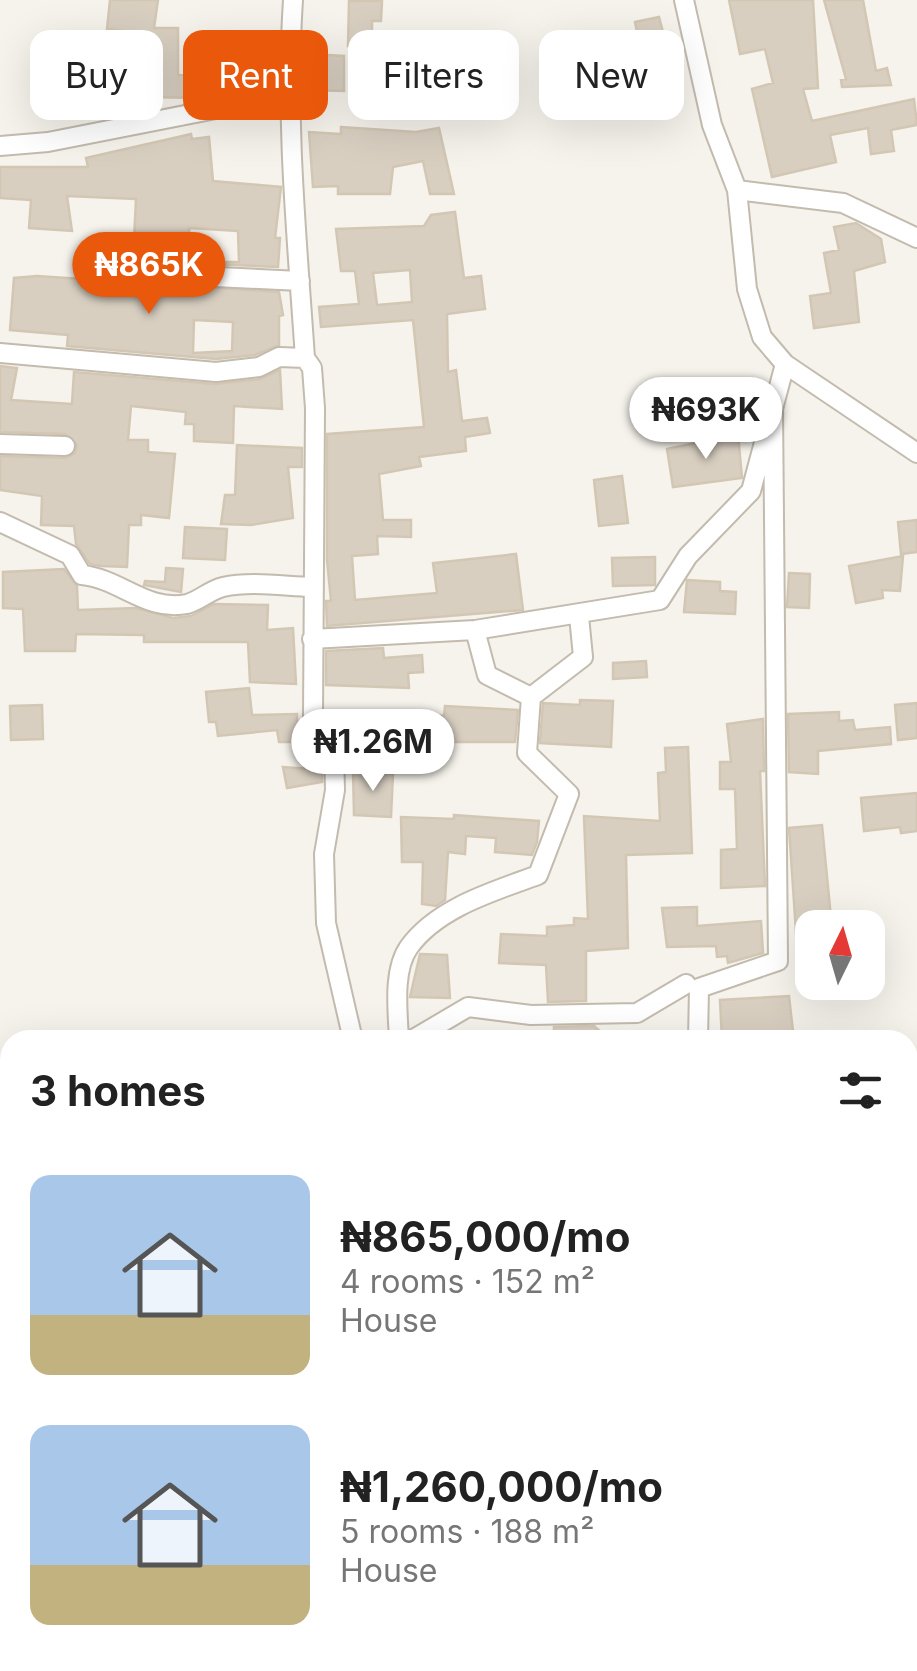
<!DOCTYPE html>
<html lang="en">
<head>
<meta charset="utf-8">
<style>
  :root { --surface:#fff; --page:#f2f2f2; --text:#222; --muted:#767676; --accent:#ea580c }
  body { margin:0; font-family:Inter,sans-serif; background:var(--page); color:var(--text); height:100vh; display:flex; flex-direction:column; font-size:38px; white-space:nowrap }
  * { box-sizing:border-box; margin:0 }
  p { font-size:32px; color:var(--muted) }
  .icon { flex:none; width:55px; height:55px; fill:none; stroke:currentColor; stroke-width:2; stroke-linecap:round; stroke-linejoin:round }
  .map { position:relative; flex:1; overflow:hidden }
  .details { position:absolute; left:0px; top:1030px; width:918px; height:642px; display:flex; flex-direction:column; background:var(--surface); border-radius:30px 30px 0 0; box-shadow:0 10px 40px #0002 }
  .details>* { flex:none }
  .banner { position:absolute; left:30px; top:30px; width:858px; height:90px; display:flex; gap:20px }
  .needle { width:65px; rotate:5deg }
  .controls { position:absolute; left:795px; top:910px; display:grid; gap:20px }
  .controls a { display:grid; place-items:center; width:90px; height:90px; border-radius:20px; background:var(--surface); box-shadow:0 10px 40px #0002; font-size:50px }
  .price { position:absolute; translate:-50% -85px; padding:0 22px; border-radius:35px; background:#fff; color:#222; font-size:32px; line-height:65px; filter:drop-shadow(0 2px 5px #0008) }
  .price::after { content:''; position:absolute; left:50%; top:60px; width:30px; height:22px; margin-left:-15px; background:inherit; clip-path:polygon(0 0,100% 0,50% 100%) }
  .price.active { background:var(--accent); color:#fff }
  ul { padding:0; list-style:none }
  li { display:flex; align-items:center; gap:30px; height:250px; padding:0 30px }
  li span { display:grid; place-items:center; flex:none; width:280px; height:200px; border-radius:20px; color:#555 }
  li>.icon { margin-inline-start:auto }
  span .icon { width:120px; height:120px; fill:#fffc; stroke-width:1 }
  li b { font-size:42px }
  h2 { display:flex; justify-content:space-between; align-items:center; height:120px; padding:0 30px; font-size:42px }
  .pill { padding:0 35px; border-radius:20px; background:var(--surface); box-shadow:0 10px 40px #0002; font-size:35px; line-height:90px }
  .pill.active { background:var(--accent); color:#fff }
  .map>svg:first-child { display:block }
  .building { fill:#d8cfc1; stroke:#d3c7b4; stroke-width:2.5; fill-rule:evenodd }
  .lines { fill:none; stroke-linecap:round; stroke-linejoin:round }
  .street-casing { stroke:#c2bbae; stroke-width:22 }
  .street { stroke:#fff; stroke-width:18 }
</style>
</head>
<body>
<div class="map">
<svg width="917" height="1671" viewBox="0 0 917 1671">
  <rect width="100%" height="100%" fill="#f6f3ec"/>
  <path class="building" d="M110 0H158L154 28H178V75L239 78 238 92 205 98 142 97 143 42H125V31L107 29Z
    M729 0H813L818 88 803 89 812 121 914 99 917 125 891 130 894 151 871 154 868 128 830 135 836 162 772 177 752 89 773 83 765 49 740 54Z
    M824 0H863L876 71 887 68 891 85 842 87 841 80 846 79Z
    M349 1H382L381 21H372V47L348 46Z
    M659 17 664 36 639 42 635 22Z
    M630 33 632 48 585 57 582 42Z
    M309 54 344 56V91L308 90Z
    M341 127 416 132 439 128 454 194H430L423 161 393 167 390 194H338V186L313 187 309 132 341 134Z
    M191 134 192 139 209 137 213 181 281 187 275 238H280L278 267 121 260 122 240H134L136 199 67 196 72 231 29 228 31 200 0 198V167H88L86 158ZM189 228 238 231 239 262H190Z
    M455 212 464 278 481 276 485 309 447 314 448 372 456 370 462 421 487 418 490 433 465 437 466 451 419 457 421 466 379 474 383 520H411V537L377 536 378 554 352 556 355 600 437 593 433 563 516 554 523 610 327 626 326 601H331L327 560V434L424 427 413 320 321 327 319 307 359 304 355 271H341L336 229 424 226 431 215ZM410 270 412 302 377 305 373 273Z
    M856 223 881 239 885 262 854 271 859 322 814 328 810 296 831 293 824 253 839 250 834 227Z
    M37 276 279 292 283 315 279 316V345L255 355 216 359 67 346 68 335 10 330 14 278ZM194 320 233 322 232 351 193 353Z
    M0 366 17 368 11 400 72 404 74 372 215 384 260 379 280 370 282 409 234 406 233 443 194 441V424H185L186 412 131 406 128 440H148V452L175 454 169 518 141 515V525H129L127 567 101 566 90 564 76 544 74 526 41 525 42 496 0 490V456L66 458 75 453 77 445 65 434 0 432Z
    M738 434 742 478 673 487 667 449Z
    M237 445 302 448V467H288L293 518 251 525 221 524 225 495H235Z
    M622 476 628 523 599 526 594 480Z
    M917 520V552L901 554 898 522Z
    M185 527 227 529 225 560 183 558Z
    M903 556 900 591 882 590 883 598 856 603 849 566Z
    M655 557V585L613 586 612 558Z
    M166 568 183 569 181 592 144 585 145 581 165 582Z
    M64 569 77 586 78 610 136 608 173 618 191 616 214 604 268 605 267 630 293 628 296 684 250 682 248 642H144V635L76 634 75 651H25L23 609 3 608V572Z
    M789 573 810 574 809 608 787 607Z
    M687 580 720 582V591L736 592 735 614 684 612Z
    M383 648 384 658 422 655 423 672 408 673 409 688 326 685V651Z
    M646 661 647 677 613 679V663Z
    M249 688 252 715 297 714V742H279L277 730 218 736 216 722H209L206 692Z
    M580 700 613 701 611 747 540 743 543 703 580 705Z
    M917 703V738L898 740 895 705Z
    M42 705 43 739 11 740 10 706Z
    M445 706 518 710 515 742H429L422 713 444 716Z
    M839 712V721L853 720 855 730 890 727 891 744 818 751V774L789 772 788 714Z
    M763 719 764 771H760L765 886 721 888V850L737 849 735 789H720V762H731L727 724Z
    M688 747 692 853 626 855 628 948 586 951V1001L548 1002 546 965 499 963 501 934 547 936V927L574 925V918L588 919 584 816 660 821 658 773 666 772 665 748Z
    M283 767 322 770V782L287 788Z
    M353 771 393 774 391 817 354 815Z
    M917 793V831L901 833 900 827 864 831 861 798Z
    M454 815 539 821 537 842 532 855 495 852 496 838 466 836 465 854 448 852 445 900 436 906 422 904 423 862H402L401 817 454 819Z
    M822 825 832 928H812V977H799L789 828Z
    M697 907V926L761 921 763 953 728 963 727 956 717 957 716 946 667 947 662 908Z
    M420 954 447 955 450 998 410 997Z
    M789 996 794 1040H722L720 1000Z
    M594 1026 610 1040H554V1027Z"/>
  <g class="lines">
    <g class="street-casing">
      <path id="street" d="M293 0C285 120 297 239 305 358L312 368 315 408 313 717 334 752 335 790 324 854 326 923 353 1040
        M684 0 712 125 737 190 747 289 762 337 785 364 917 453
        M0 146 48 142 292 94
        M737 190 843 203 917 238
        M113 272 300 281
        M0 353 216 372 259 367 279 357 305 358
        M0 444 65 446
        M0 522 70 555 82 575C121 579 146 612 187 604 199 601 210 590 223 587 250 581 283 586 311 587
        M475 630 487 675 531 697
        M312 639 475 630 660 600 688 556 751 491 785 364
        M399 1040C398 1013 392 971 409 947 438 907 495 891 538 875L569 794 527 753 531 697 583 657 579 616
        M412 1040 468 1007 531 1015 637 1013 686 984
        M698 1040 699 988 778 961 773 408
        M908 1087 917 1085
        M305 1662 307 1671"/>
    </g>
    <use href="#street" class="street"/>
  </g>
</svg>
<div class="controls">
<a><svg class="needle" viewBox="-14 -14 28 28"><path d="M0-13l5 13h-10z" fill="#e53935"/><path d="M0 13l5-13h-10z" fill="#767676"/></svg></a>
</div>
<b class="price active" style="left:149px;top:317px">₦865K</b>
<b class="price" style="left:706px;top:462px">₦693K</b>
<b class="price" style="left:373px;top:794px">₦1.26M</b>
<div class="banner">
<a class="pill">Buy</a>
<a class="pill active">Rent</a>
<a class="pill">Filters</a>
<a class="pill">New</a>
</div>
<section class="details">
<h2>3 homes<svg class="icon" aria-label="filters" viewBox="0 0 24 24"><path d="M4 7h16M4 17h16"/><circle cx="9" cy="7" r="2"/><circle cx="15" cy="17" r="2"/></svg></h2>
<ul>
<li><span style="background:linear-gradient(#a9c7e8 70%,#c2b280 0)"><svg class="icon" aria-label="home" viewBox="0 0 24 24"><path d="M3 11l9-7 9 7M6 9v11h12V9"/></svg></span><div><b>₦865,000/mo</b><p>4 rooms · 152 m²</p><p>House</p></div></li>
<li><span style="background:linear-gradient(#a9c7e8 70%,#c2b280 0)"><svg class="icon" aria-label="home" viewBox="0 0 24 24"><path d="M3 11l9-7 9 7M6 9v11h12V9"/></svg></span><div><b>₦1,260,000/mo</b><p>5 rooms · 188 m²</p><p>House</p></div></li>
</ul>
</section>
</div>
</body>
</html>
